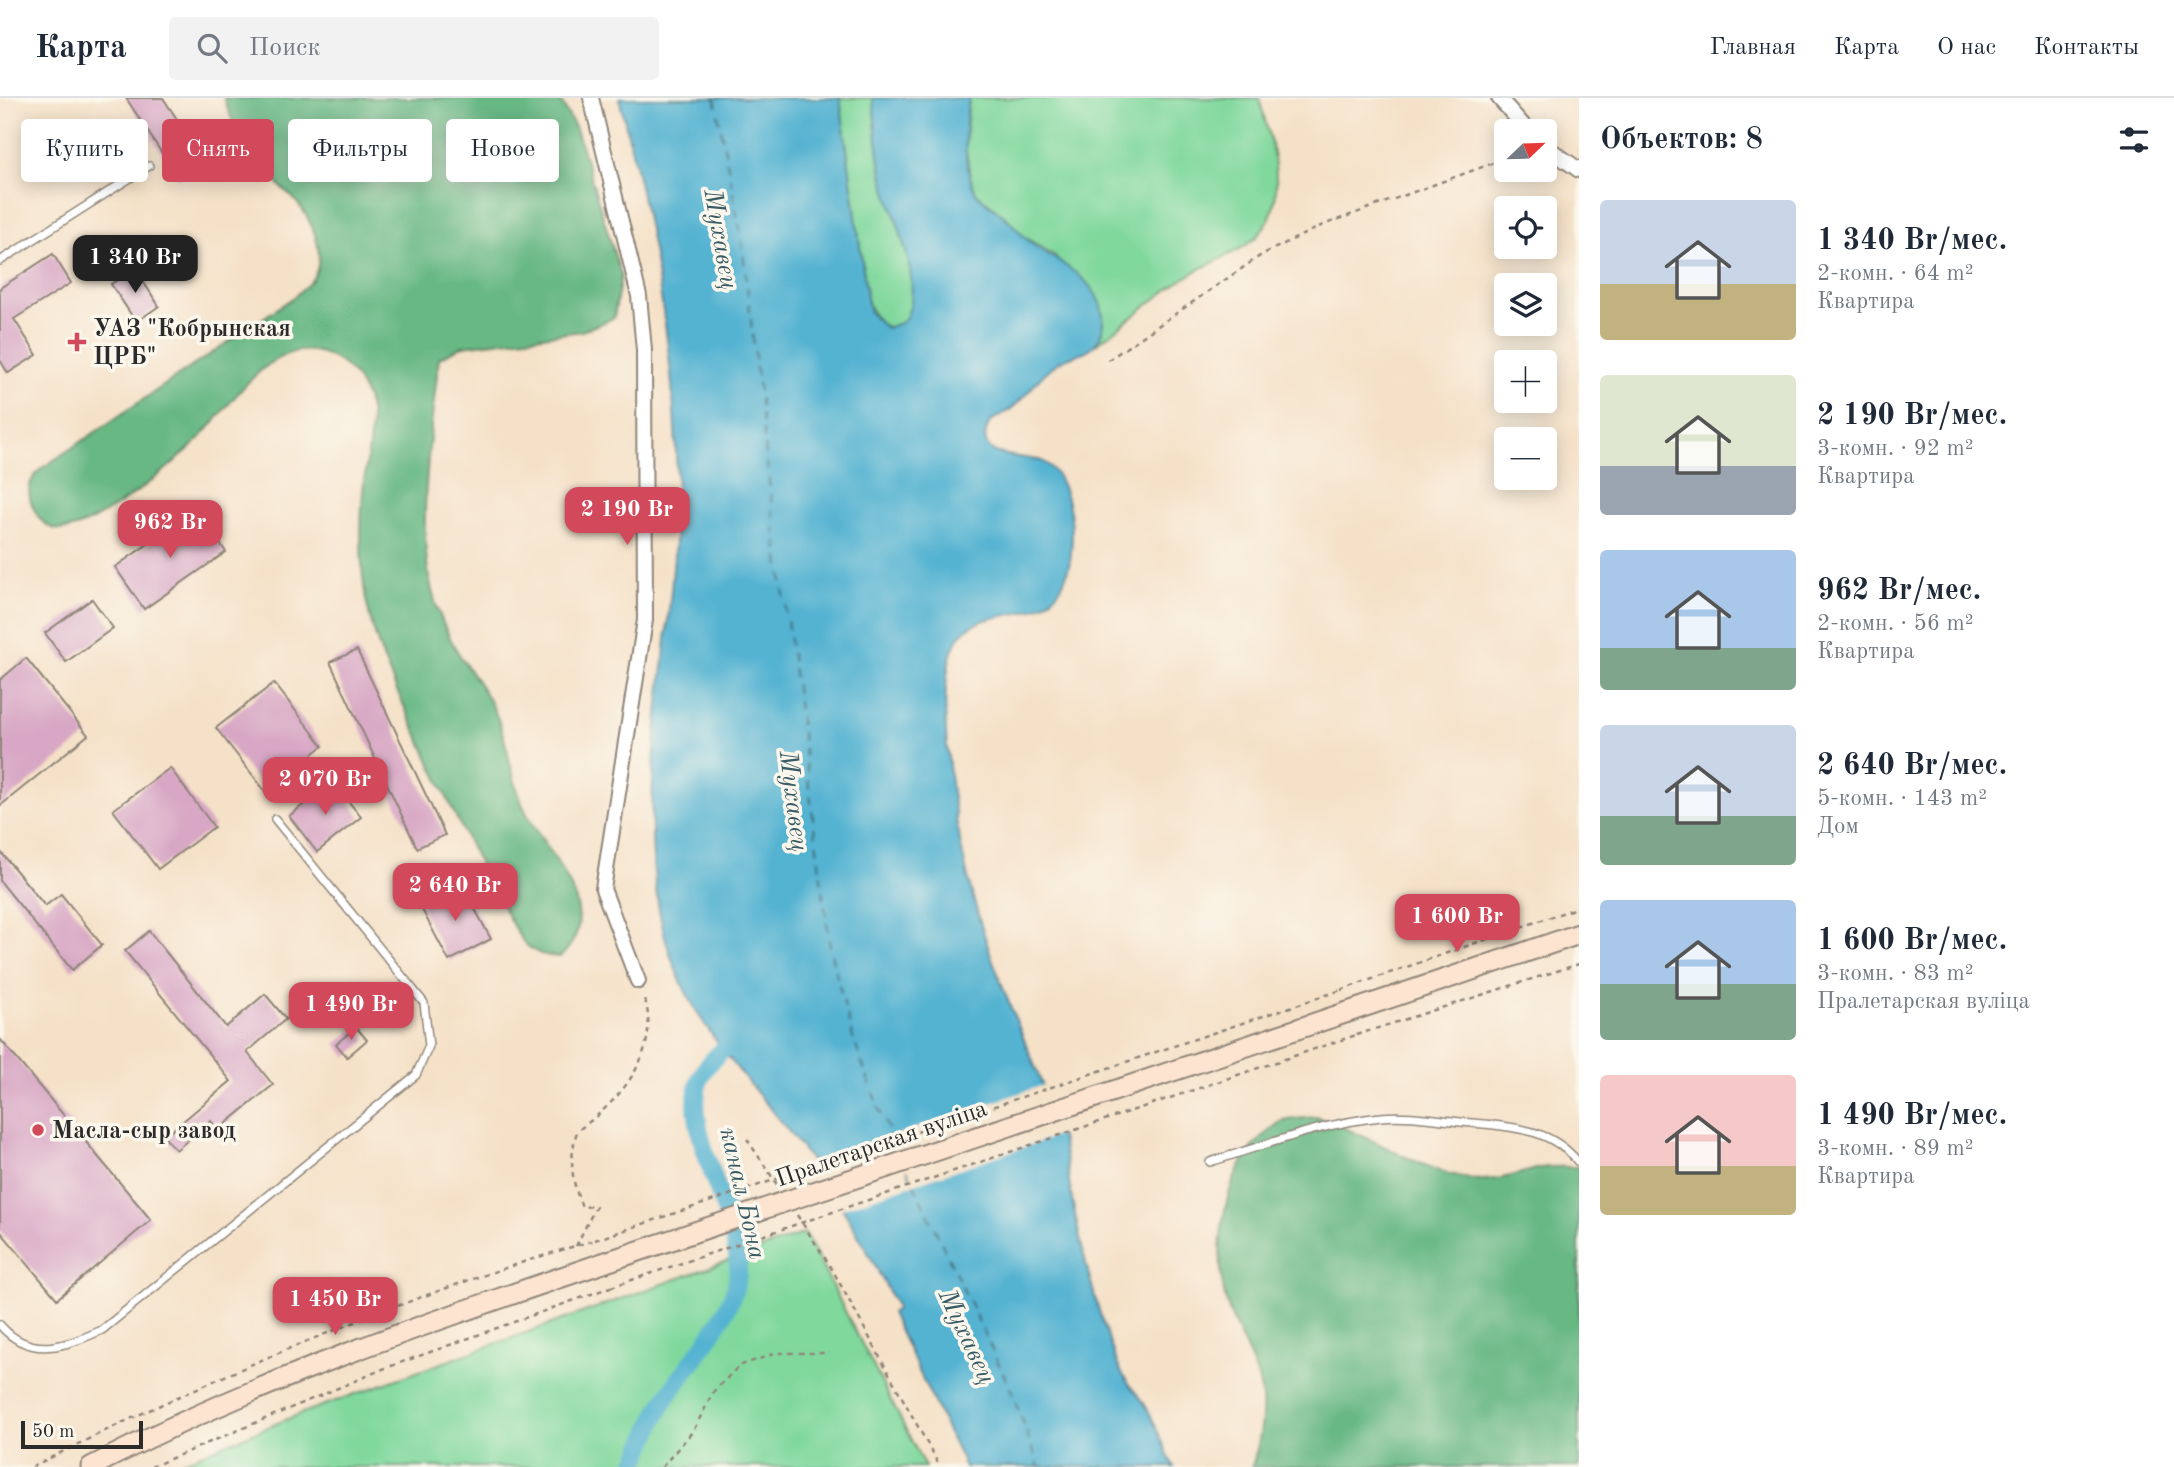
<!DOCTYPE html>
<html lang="ru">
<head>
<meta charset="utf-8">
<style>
  :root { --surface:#fff; --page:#f2f2f3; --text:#1f2937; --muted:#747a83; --line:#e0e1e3; --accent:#d1495b }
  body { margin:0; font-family:"Old Standard TT",serif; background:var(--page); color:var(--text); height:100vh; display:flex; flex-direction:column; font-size:26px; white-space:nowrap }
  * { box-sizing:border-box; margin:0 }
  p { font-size:23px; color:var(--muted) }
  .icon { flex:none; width:38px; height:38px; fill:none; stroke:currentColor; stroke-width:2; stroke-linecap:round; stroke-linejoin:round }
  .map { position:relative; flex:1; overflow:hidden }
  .details { display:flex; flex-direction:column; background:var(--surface); width:595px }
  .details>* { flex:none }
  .top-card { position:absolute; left:21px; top:21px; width:665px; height:63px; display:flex; gap:14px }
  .needle { width:46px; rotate:67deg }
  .buttons { position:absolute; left:1494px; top:21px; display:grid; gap:14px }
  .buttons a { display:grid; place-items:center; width:63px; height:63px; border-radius:7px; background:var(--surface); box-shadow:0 4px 18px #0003; font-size:35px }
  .scale { position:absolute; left:21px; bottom:18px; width:122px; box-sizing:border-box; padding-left:7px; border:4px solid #2b2b2b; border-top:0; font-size:19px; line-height:24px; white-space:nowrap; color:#2b2b2b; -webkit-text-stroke:5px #fbf7ec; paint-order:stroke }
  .price { position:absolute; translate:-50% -60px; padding:0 16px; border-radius:14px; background:var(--accent); color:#fff; font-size:23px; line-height:46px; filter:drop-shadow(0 2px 4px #0008) }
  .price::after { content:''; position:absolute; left:50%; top:42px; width:21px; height:16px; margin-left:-10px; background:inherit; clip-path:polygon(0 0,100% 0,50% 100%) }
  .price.current { background:#222; color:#fff }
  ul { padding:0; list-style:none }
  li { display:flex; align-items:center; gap:21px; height:175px; padding:0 21px }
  li span { display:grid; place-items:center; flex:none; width:196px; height:140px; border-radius:7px; color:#555 }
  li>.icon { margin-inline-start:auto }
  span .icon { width:84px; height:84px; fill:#fffc; stroke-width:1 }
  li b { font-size:30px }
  h2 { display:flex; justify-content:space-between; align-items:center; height:84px; padding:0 21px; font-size:30px }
  .pill { padding:0 24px; border-radius:7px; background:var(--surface); box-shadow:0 4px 18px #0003; font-size:24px; line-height:63px }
  .pill.current { background:var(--accent); color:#fff }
  header { display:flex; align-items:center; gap:42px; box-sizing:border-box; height:98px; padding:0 35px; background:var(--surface); border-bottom:2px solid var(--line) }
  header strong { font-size:33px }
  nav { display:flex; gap:38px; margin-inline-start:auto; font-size:24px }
  .search { width:490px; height:63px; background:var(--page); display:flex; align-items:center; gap:18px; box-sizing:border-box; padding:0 24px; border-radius:7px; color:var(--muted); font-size:26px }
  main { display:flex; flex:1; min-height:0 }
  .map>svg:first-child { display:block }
  .green { fill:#80d89d; stroke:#568264; stroke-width:2 }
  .forest { fill:#68b884; stroke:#4a7258; stroke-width:2 }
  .water { fill:#54b3d2; stroke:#406f7e; stroke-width:2 }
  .pier { fill:#f5e1c8 }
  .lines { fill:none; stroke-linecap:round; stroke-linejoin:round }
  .canal { stroke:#54b3d2; stroke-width:18 }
  .ferry { stroke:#395b65; stroke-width:2; stroke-dasharray:9 7; stroke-linecap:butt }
  .building { fill:#d8a7c5 }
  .lane-casing { stroke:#90867a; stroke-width:10 }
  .street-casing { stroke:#90867a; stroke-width:18 }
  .secondary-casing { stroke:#90867a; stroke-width:23 }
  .path { stroke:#90867a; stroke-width:2.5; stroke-dasharray:5 5; stroke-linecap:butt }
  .lane { stroke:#fff; stroke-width:7 }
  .street { stroke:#fff; stroke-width:14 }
  .secondary { stroke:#fde4d1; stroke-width:19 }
  .secondary-bridge-casing { stroke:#90867a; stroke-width:23; stroke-linecap:butt }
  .path-bridge { stroke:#90867a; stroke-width:2.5; stroke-dasharray:5 5; stroke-linecap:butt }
  .secondary-bridge { stroke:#fde4d1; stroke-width:19 }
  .poi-dot { fill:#d1495b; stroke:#fbf7ec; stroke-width:2.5 }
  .labels { text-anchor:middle; stroke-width:7; stroke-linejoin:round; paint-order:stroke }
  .poi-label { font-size:24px; font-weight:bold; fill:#2b2b2b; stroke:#fbf7ec; text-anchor:start }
  .street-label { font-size:24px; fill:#2b2b2b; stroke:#fbf7ec }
  .water-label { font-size:26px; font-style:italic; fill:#395b65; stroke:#fbf7ec }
</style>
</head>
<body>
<header>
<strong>Карта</strong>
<div class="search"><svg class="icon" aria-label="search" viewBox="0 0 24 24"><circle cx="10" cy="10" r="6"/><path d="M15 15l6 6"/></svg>Поиск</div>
<nav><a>Главная</a><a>Карта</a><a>О нас</a><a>Контакты</a></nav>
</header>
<main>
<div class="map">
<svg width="1579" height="1369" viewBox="0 0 1579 1369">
  <rect width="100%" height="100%" fill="#fbf7ec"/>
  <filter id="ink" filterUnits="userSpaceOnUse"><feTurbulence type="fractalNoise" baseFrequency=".0143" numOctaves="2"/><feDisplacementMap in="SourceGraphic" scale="14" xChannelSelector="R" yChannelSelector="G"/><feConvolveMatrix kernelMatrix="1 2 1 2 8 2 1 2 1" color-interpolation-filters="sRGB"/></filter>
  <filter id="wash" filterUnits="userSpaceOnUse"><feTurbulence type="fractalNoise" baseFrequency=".00686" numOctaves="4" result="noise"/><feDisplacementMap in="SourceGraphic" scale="28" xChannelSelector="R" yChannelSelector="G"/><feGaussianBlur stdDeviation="1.57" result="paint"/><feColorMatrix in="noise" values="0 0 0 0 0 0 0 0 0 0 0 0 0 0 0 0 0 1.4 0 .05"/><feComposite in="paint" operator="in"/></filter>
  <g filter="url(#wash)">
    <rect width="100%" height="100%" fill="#f5e1c8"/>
    <path class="green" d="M840 0H873C875 25 877 51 883 75 892 117 914 158 913 202 911 240 876 239 867 200Z
      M969 0H1259C1270 42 1293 104 1256 139 1238 156 1212 163 1191 176 1157 197 1128 224 1095 247L1103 234 1055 158 1020 136 1008 121 976 95 971 83 965 47Z
      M805 1135 925 1369H169L305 1314Z"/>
    <path class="forest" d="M224 0H559L576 31 621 177 614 220 582 233 463 248 439 260C432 321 419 412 428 472 431 495 440 521 451 542 463 567 484 588 495 614 509 645 510 680 524 710 544 755 611 813 560 859 544 858 532 855 522 842 513 830 507 816 500 803 474 759 453 712 431 666 408 614 377 559 366 502 360 467 360 428 363 393 365 369 371 346 371 322 371 304 360 281 346 269 279 213 231 313 191 349 162 376 129 402 94 421 83 427 65 435 52 430 37 424 25 399 31 384 33 379 38 374 41 371L294 199C300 193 309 187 313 180 328 156 311 119 294 101 287 93 277 87 271 78 252 55 232 29 224 0Z
      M1316 1019C1368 1035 1419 1073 1472 1081 1497 1085 1517 1075 1541 1070 1553 1068 1567 1069 1579 1069V1369H1252C1259 1347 1264 1323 1262 1300 1258 1262 1231 1231 1224 1194 1214 1143 1224 1070 1267 1035 1272 1031 1278 1024 1284 1023 1294 1020 1306 1020 1316 1019Z"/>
    <path class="water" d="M619 0H840L867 200 870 215 886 230 903 224C929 190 890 113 882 75 877 50 875 25 873 0H969C964 31 962 66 976 95 985 105 996 111 1006 120 1016 129 1023 139 1034 147 1060 166 1098 180 1103 217 1104 227 1102 239 1095 246 1086 257 1072 256 1061 263 1041 274 1029 297 1011 311 1003 317 990 320 987 330 975 366 1029 355 1044 364 1064 376 1072 413 1072 435 1073 562 964 479 949 565 943 598 945 634 949 667 956 740 973 811 999 879 1019 933 1044 984 1061 1040 1068 1065 1069 1091 1075 1116 1085 1167 1099 1219 1118 1267 1123 1282 1135 1292 1144 1305 1156 1325 1163 1348 1174 1369H965L891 1215 897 1210C871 1158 843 1107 809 1060 758 989 692 933 667 846 630 720 672 554 676 422 681 278 654 138 619 0Z"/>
    <path class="pier" d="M1047 986 1063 1036 838 1112 809 1066Z"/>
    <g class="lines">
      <path class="canal" d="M634 1369C643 1350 651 1329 660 1311 682 1270 741 1214 738 1167 735 1113 686 1038 698 987 703 966 723 951 739 940"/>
      <path class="ferry" d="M715 0 742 143 770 392 831 856 853 940 879 1011 900 1057
        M907 1072 1012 1294 1039 1369"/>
    </g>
    <g id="blocks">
      <path class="building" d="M126 0H163L204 62 178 80Z
        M53 156 71 185 14 221 37 257 8 275 0 262V190Z
        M135 171 159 208 136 224 111 186Z
        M197 412 226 454 144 511 115 469Z
        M92 501 113 530 66 564 45 535Z
        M357 552 445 737 417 750 330 564Z
        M26 560 88 637 0 708V582Z
        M274 585 323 648 265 693 216 630Z
        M170 670 214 729 158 771 113 712Z
        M333 684 361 719 317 754 289 718Z
        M0 753 45 808 61 796 102 847 72 872 0 783Z
        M462 787 491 841 449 863 420 808Z
        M149 833 226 929 265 896 286 921 247 954 273 987 218 1032 211 1023 176 1052 164 1039 231 983 125 853Z
        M377 889 393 910 374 926 358 904Z
        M356 929 367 942 347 959 336 946Z
        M0 941 151 1122 57 1201 0 1133Z"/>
    </g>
  </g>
  <g filter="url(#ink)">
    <use href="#blocks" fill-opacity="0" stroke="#90867a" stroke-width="2"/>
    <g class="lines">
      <g class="lane-casing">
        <path id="lane" d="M0 163 149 68
          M1210 1064C1266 1047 1322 1025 1381 1019 1410 1016 1443 1023 1472 1025 1514 1029 1551 1030 1579 1065
          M0 1227C30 1262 66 1248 102 1232L416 977 429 948 424 905 275 721"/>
      </g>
      <g class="street-casing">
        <path id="street" d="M591 0 639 198 644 252 645 522 603 791 638 883
          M1499 0 1528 33
          M1545 48 1579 72"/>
      </g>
      <g class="secondary-casing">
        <path id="secondary" d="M1348 914 1579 836
          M91 1369C253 1284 429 1224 603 1165"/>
      </g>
      <path class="path" d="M1108 262 1263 156 1323 127 1507 60
        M1341 892 1579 809
        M1356 937 1579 866
        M747 1041 778 1088
        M797 1117 832 1171 940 1369
        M576 1148 596 1108 582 1109C571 1081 569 1062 577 1033 621 1002 662 955 644 898
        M32 1369C212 1278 401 1199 595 1142
        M151 1369 383 1271 611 1189
        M662 1369 693 1333 714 1293 739 1268 776 1255H829"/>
      <use href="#lane" class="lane"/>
      <use href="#street" class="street"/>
      <use href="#secondary" class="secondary"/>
      <g class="secondary-bridge-casing">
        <path id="secondary-bridge" d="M603 1165 1348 914"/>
      </g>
      <path class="path-bridge" d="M595 1142 1341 892
        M611 1189 1356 937"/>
      <use href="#secondary-bridge" class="secondary-bridge"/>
    </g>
  </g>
  <g class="poi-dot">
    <path d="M73.5 233.5h7v7h7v7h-7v7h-7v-7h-7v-7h7z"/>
    <circle cx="38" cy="1032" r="7"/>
  </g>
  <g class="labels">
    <g class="poi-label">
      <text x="93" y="238">УАЗ "Кобрынская<tspan x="93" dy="28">ЦРБ"</tspan></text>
      <text x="52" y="1040">Масла-сыр завод</text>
    </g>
    <g class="street-label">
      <text transform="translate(881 1045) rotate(-19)" y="8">Пралетарская вуліца</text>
    </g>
    <g class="water-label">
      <text transform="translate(722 141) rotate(80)" y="9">Мухавец</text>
      <text transform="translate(795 703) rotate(83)" y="9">Мухавец</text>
      <text transform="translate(744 1095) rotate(77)" y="9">канал Бона</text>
      <text transform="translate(968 1238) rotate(65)" y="9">Мухавец</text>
    </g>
  </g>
</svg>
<div class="buttons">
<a><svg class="needle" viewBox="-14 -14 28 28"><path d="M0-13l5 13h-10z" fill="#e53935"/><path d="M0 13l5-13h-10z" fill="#747a83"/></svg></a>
<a><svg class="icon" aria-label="locate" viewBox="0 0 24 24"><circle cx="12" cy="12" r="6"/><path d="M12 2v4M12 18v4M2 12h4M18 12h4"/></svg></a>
<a><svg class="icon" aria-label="layers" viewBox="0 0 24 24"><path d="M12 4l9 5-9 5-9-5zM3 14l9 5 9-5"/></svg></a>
<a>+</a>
<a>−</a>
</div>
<div class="scale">50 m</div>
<b class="price current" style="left:135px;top:197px">1 340 Br</b>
<b class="price" style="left:627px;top:449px">2 190 Br</b>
<b class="price" style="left:170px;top:462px">962 Br</b>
<b class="price" style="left:325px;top:719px">2 070 Br</b>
<b class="price" style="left:455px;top:825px">2 640 Br</b>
<b class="price" style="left:1457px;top:856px">1 600 Br</b>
<b class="price" style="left:351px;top:944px">1 490 Br</b>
<b class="price" style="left:335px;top:1239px">1 450 Br</b>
<div class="top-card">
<a class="pill">Купить</a>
<a class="pill current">Снять</a>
<a class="pill">Фильтры</a>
<a class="pill">Новое</a>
</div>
</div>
<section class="details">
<h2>Объектов: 8<svg class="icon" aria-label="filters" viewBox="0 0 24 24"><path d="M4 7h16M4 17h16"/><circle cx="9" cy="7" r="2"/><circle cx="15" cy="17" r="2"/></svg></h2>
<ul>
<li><span style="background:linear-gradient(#c9d6e8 60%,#c2b280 0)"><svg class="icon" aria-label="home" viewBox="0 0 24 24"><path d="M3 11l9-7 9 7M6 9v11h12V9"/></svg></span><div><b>1 340 Br/мес.</b><p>2-комн. · 64 m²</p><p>Квартира</p></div></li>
<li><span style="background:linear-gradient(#dfe7d0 65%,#9aa5b1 0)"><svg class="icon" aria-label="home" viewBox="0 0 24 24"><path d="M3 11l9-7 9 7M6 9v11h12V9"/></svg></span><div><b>2 190 Br/мес.</b><p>3-комн. · 92 m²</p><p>Квартира</p></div></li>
<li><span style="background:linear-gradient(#a9c7e8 70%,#7fa58c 0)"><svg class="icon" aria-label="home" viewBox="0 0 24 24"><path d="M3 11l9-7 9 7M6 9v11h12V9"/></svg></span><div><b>962 Br/мес.</b><p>2-комн. · 56 m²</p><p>Квартира</p></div></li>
<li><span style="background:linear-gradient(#c9d6e8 65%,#7fa58c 0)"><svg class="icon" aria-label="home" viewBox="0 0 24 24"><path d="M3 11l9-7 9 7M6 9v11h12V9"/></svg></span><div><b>2 640 Br/мес.</b><p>5-комн. · 143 m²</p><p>Дом</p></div></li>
<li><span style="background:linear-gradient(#a9c7e8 60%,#7fa58c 0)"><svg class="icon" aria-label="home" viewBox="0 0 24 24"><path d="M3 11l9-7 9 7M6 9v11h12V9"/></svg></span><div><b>1 600 Br/мес.</b><p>3-комн. · 83 m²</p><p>Пралетарская вуліца</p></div></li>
<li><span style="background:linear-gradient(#f6c9c9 65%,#c2b280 0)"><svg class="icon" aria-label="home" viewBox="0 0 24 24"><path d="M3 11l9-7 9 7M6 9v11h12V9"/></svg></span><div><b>1 490 Br/мес.</b><p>3-комн. · 89 m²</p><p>Квартира</p></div></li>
</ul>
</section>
</main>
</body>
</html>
